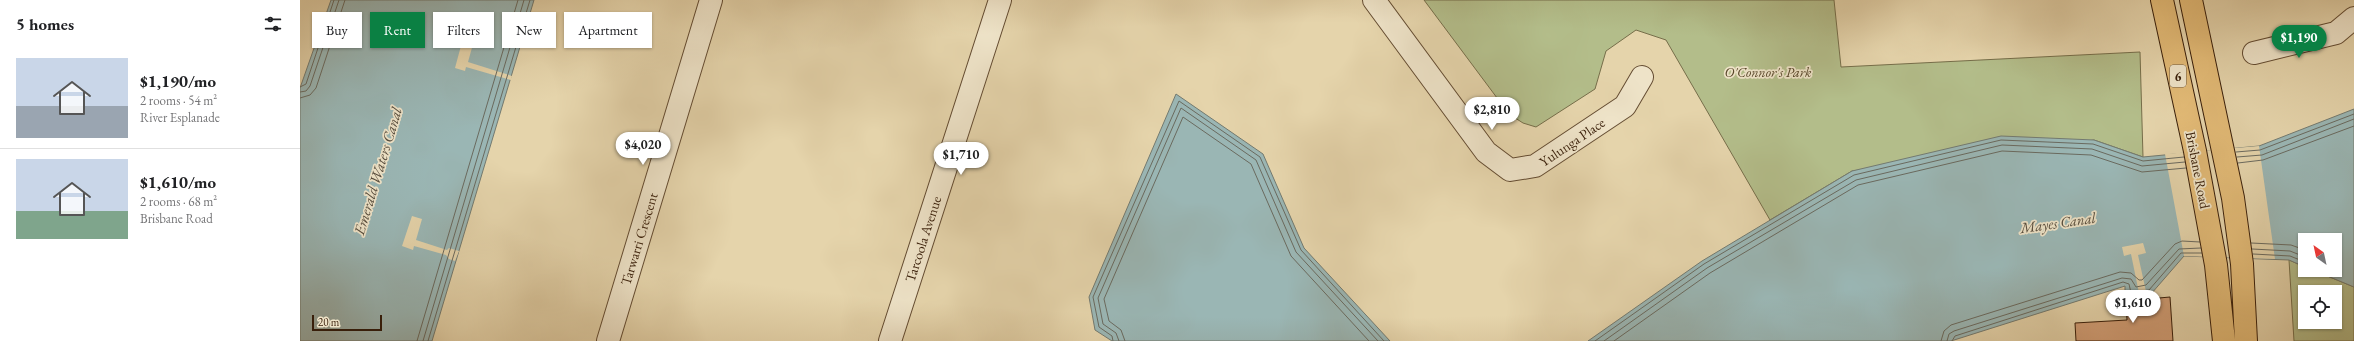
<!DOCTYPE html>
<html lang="en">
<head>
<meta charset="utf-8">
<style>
  :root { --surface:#fff; --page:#f2f2f2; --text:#202124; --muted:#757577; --line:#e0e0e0; --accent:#0b8043 }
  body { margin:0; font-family:"EB Garamond",serif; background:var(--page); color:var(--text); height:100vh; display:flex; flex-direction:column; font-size:15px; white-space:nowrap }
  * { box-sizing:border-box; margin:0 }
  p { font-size:13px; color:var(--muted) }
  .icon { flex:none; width:22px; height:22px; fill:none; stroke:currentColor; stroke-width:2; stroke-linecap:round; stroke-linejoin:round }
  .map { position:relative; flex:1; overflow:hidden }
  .side { display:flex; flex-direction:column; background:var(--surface); width:300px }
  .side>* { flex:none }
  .hud { position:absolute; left:12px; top:12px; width:380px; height:36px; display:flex; gap:8px }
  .needle { width:26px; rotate:327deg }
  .controls { position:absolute; left:1998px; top:233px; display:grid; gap:8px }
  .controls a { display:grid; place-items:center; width:44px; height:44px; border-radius:0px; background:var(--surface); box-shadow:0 1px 3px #0004; font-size:20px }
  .scale { position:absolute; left:12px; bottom:10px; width:70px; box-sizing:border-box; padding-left:4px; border:2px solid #391f0a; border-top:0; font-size:11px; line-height:14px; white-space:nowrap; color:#391f0a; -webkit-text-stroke:3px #eee3c8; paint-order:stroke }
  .price { position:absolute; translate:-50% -34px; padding:0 9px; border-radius:14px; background:#fff; color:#222; font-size:13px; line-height:26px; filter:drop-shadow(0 1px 2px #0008) }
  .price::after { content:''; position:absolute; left:50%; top:24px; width:12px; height:9px; margin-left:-6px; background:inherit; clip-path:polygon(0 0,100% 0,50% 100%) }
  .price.on { background:var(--accent); color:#fff }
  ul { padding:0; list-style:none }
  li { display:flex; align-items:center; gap:12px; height:100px; padding:0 16px }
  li+li { border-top:1px solid var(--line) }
  li span { display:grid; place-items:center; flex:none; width:112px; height:80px; border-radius:0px; color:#555 }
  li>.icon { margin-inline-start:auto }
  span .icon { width:48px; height:48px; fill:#fffc; stroke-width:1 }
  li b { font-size:17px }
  h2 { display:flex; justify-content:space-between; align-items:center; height:48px; padding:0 16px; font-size:17px }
  .chip { padding:0 14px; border-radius:0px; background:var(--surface); box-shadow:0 1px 3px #0004; font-size:14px; line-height:36px }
  .chip.on { background:var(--accent); color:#fff }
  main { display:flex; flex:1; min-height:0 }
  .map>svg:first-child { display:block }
  .green { fill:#b3bd8a; stroke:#766e4a; fill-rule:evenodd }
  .water { fill:#9ab6b4; stroke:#737a70 }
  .pier { fill:#e5d4ab }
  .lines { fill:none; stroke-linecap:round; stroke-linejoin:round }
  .shore { stroke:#6a6a5f; stroke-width:1 }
  .building { fill:#d19e76; stroke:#391f0a }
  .minor-casing { stroke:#644c32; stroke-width:24 }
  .major-casing { stroke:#391f0a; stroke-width:24 }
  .minor { stroke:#eee3c8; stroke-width:22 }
  .major { stroke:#e2ba76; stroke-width:22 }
  .labels { text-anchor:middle; stroke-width:3.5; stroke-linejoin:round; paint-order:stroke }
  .shield { fill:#eee3c8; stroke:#6f5a43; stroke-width:1 }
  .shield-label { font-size:13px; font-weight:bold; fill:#391f0a }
  .park-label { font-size:14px; font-style:italic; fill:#58462a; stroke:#eee3c8 }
  .street-label { font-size:14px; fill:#391f0a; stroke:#eee3c8 }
  .water-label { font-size:15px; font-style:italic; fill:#564c3d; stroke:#eee3c8 }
</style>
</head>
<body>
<main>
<section class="side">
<h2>5 homes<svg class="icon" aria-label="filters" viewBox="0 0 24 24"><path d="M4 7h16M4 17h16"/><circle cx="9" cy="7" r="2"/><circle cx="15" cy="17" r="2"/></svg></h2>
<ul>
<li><span style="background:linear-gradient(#c9d6e8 60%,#9aa5b1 0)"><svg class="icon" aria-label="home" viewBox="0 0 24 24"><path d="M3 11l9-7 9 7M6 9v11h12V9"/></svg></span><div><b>$1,190/mo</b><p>2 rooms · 54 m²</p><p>River Esplanade</p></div></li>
<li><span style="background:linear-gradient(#c9d6e8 65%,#7fa58c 0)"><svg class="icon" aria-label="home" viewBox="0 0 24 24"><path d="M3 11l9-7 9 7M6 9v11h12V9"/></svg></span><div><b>$1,610/mo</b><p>2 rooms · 68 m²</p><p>Brisbane Road</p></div></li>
</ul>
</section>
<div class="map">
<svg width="2054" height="341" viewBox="0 0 2054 341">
  <rect width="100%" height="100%" fill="#e5d4ab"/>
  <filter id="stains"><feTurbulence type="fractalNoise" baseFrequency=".005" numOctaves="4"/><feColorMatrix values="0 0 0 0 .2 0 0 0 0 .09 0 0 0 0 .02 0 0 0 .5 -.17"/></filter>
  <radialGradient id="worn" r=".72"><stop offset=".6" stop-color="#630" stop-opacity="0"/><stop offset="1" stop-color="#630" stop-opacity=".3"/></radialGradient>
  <path class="green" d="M1124 0H1534L1541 67 1840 52 1843 157 1794 140 1552 171 1470 220 1366 40 1336 30 1306 51 1295 89 1236 127 1223 123 1209 114Z
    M1989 260 2005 267V270H2013L2054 287V341H1994ZM2005 292H2035V322H2005Z"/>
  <path class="water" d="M31 0H234L132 341H0V88Z
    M876 94 963 154 1004 248 1090 341H812L795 330 789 297Z
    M2054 109V287L2013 270H2035V240H2005V267L1989 260 1884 256 1851 294 1825 299V286L1651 341H1288L1402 261 1552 171 1701 136 1794 140 1843 157 1959 146Z"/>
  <path class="pier" d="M162 42 173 44 168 62 212 76 211 80 166 67 165 71 155 68Z
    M1959 146 1975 259 1884 256 1865 154Z
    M112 216 122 219 116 240 147 250 149 248 159 251 155 261 149 259 146 255 114 246 113 250 102 246Z
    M1843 243 1846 253 1838 255 1847 296 1840 298 1831 254 1824 256 1822 247Z"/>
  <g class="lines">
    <path class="shore" d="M0 87 6 84 34 0
      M0 92 6 91 10 86 39 0
      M0 98 10 95 16 88 45 0
      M1936 152 1960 150 2054 114
      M1937 157 1962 155 2054 119
      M1938 163 1963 160 2054 126
      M1951 243 1991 245 2005 250
      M1952 249 1990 251 2005 257
      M1953 254 1990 256 2005 262
      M117 341 218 0
      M123 341 224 0
      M128 341 230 0
      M813 341 812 336 799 327 793 297 879 101 960 157 1001 250 1084 341
      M819 341 816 333 803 324 798 298 881 108 956 160 996 252 1078 341
      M825 341 821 330 809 321 804 299 883 117 951 164 991 256 1069 341
      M1295 341 1404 264 1554 175 1701 140 1793 144 1843 161 1884 157
      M1304 341 1407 268 1556 180 1702 145 1792 149 1842 166 1885 162
      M1314 341 1410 273 1558 185 1702 151 1791 155 1842 172 1886 168
      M1641 341 1644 331 1651 325 1820 272 1831 273 1839 280H1842L1875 244 1882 241 1900 242
      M1647 341 1649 334 1654 331 1822 278 1831 279 1836 287 1846 285 1879 249 1901 248
      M1652 341 1655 336 1823 282 1829 284 1831 293 1849 290 1881 253H1902"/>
  </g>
  <path class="building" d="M1870 297 1873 341H1776L1775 323 1827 320 1826 301Z"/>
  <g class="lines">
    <g class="minor-casing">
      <path id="minor" d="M1074 0 1186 152 1210 170 1235 166 1325 106 1342 77
        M1954 53 2036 33 2054 18
        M308 341 411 0
        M590 341 700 0"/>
    </g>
    <g class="major-casing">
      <path id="major" d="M1862 0 1895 151 1916 265 1924 341
        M1891 0 1933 198 1942 264 1946 341"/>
    </g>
    <use href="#minor" class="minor"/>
    <use href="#major" class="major"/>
  </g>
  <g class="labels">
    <rect class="shield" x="1870" y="65" width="16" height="22" rx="3"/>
    <g class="shield-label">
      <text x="1878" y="81">6</text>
    </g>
    <g class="park-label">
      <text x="1468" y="77">O'Connor's Park</text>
    </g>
    <g class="street-label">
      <text transform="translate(1272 142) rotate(-34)" y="5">Yulunga Place</text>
      <text transform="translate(1898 170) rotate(79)" y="5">Brisbane Road</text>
      <text transform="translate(339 239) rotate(-73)" y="5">Tarwarri Crescent</text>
      <text transform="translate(623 239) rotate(-72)" y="5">Tarcoola Avenue</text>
    </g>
    <g class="water-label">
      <text transform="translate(78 171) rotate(-73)" y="5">Emerald Waters Canal</text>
      <text transform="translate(1758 223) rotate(-8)" y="5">Mayes Canal</text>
    </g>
  </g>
  <rect width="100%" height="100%" filter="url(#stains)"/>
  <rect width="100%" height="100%" fill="url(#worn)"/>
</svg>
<div class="controls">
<a><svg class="needle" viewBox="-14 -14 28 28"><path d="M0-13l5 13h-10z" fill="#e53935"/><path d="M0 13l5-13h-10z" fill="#757577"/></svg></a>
<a><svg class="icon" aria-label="locate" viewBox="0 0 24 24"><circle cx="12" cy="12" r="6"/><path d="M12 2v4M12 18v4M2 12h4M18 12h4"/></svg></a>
</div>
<div class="scale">20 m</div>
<b class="price on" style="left:1999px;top:59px">$1,190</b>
<b class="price" style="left:1192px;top:131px">$2,810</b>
<b class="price" style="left:343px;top:166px">$4,020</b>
<b class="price" style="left:661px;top:176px">$1,710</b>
<b class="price" style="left:1833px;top:324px">$1,610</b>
<div class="hud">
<a class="chip">Buy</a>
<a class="chip on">Rent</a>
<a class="chip">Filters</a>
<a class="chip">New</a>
<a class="chip">Apartment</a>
</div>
</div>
</main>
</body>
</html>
